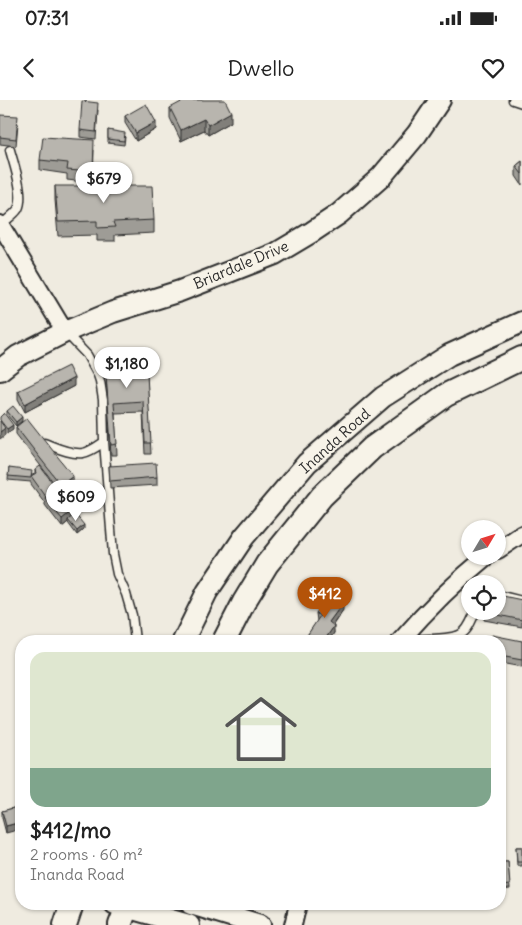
<!DOCTYPE html>
<html lang="en">
<head>
<meta charset="utf-8">
<style>
  :root { --surface:#fff; --page:#f2f2f2; --text:#222; --muted:#767676; --accent:#b45309 }
  body { margin:0; font-family:Delius,sans-serif; background:var(--page); color:var(--text); height:100vh; display:flex; flex-direction:column; font-size:19px; white-space:nowrap }
  * { box-sizing:border-box; margin:0 }
  p { font-size:16px; color:var(--muted) }
  .icon { flex:none; width:28px; height:28px; fill:none; stroke:currentColor; stroke-width:2; stroke-linecap:round; stroke-linejoin:round }
  .map { position:relative; flex:1; overflow:hidden }
  .drawer { position:absolute; left:15px; top:535px; width:491px; height:275px; display:flex; flex-direction:column; background:var(--surface); border-radius:20px; box-shadow:0 1px 4px #0004 }
  .drawer>* { flex:none }
  .needle { width:32px; rotate:52deg }
  .tools { position:absolute; left:461px; top:420px; display:grid; gap:10px }
  .tools a { display:grid; place-items:center; width:45px; height:45px; border-radius:50%; background:var(--surface); box-shadow:0 1px 4px #0004; font-size:25px }
  .price { position:absolute; translate:-50% -42px; padding:0 11px; border-radius:18px; background:#fff; color:#222; font-size:16px; line-height:32px; filter:drop-shadow(0 1px 2px #0008) }
  .price::after { content:''; position:absolute; left:50%; top:30px; width:15px; height:11px; margin-left:-8px; background:inherit; clip-path:polygon(0 0,100% 0,50% 100%) }
  .price.on { background:var(--accent); color:#fff }
  ul { padding:0; list-style:none }
  li { display:grid; align-content:center; gap:10px; height:265px; padding:0 15px }
  li span { display:grid; place-items:center; height:155px; border-radius:15px; color:#555 }
  li>.icon { margin-inline-start:auto }
  span .icon { width:90px; height:90px; fill:#fffc; stroke-width:1 }
  li b { font-size:21px }
  .status { display:flex; justify-content:space-between; align-items:center; height:35px; padding:0 25px; background:var(--surface); direction:ltr }
  .status svg { height:14px; fill:currentColor }
  header { display:flex; justify-content:space-between; align-items:center; height:65px; padding:0 15px; background:var(--surface); font-size:22px; font-weight:600 }
  .map>svg:first-child { display:block }
  .lines { fill:none; stroke-linecap:round; stroke-linejoin:round }
  .service-casing { stroke:#2b2b2b; stroke-width:11 }
  .minor-casing { stroke:#2b2b2b; stroke-width:20 }
  .tertiary-casing { stroke:#2b2b2b; stroke-width:24 }
  .secondary-casing { stroke:#2b2b2b; stroke-width:26 }
  .service { stroke:#f7f3e8; stroke-width:8 }
  .minor { stroke:#f7f3e8; stroke-width:16 }
  .tertiary { stroke:#f7f3e8; stroke-width:20 }
  .secondary { stroke:#f7f3e8; stroke-width:22 }
  .wall { fill:#9e9c96; stroke:#2b2b2b }
  .shaded-wall { fill:#817f7a; stroke:#2b2b2b }
  .building { fill:#b8b5ae; stroke:#2b2b2b }
  .labels { text-anchor:middle; stroke-width:4; stroke-linejoin:round; paint-order:stroke }
  .street-label { font-size:15px; fill:#2b2b2b; stroke:#f7f3e8 }
</style>
</head>
<body>
<div class="status"><b>07:31</b><svg viewBox="0 0 49 12"><path d="M0 12V9h3v3zM5 12V6h3v6zM10 12V3h3v9zM15 12V0h3v12zM26 1h20v11H26zM47 4h2v5h-2z"/></svg></div>
<header><svg class="icon" aria-label="back" viewBox="0 0 24 24"><path d="M15 5l-7 7 7 7"/></svg>Dwello<svg class="icon" aria-label="heart" viewBox="0 0 24 24"><path d="M12 20l-8-8c-3-5 5-10 8-4 3-6 11-1 8 4z"/></svg></header>
<div class="map">
<svg width="522" height="825" viewBox="0 0 522 825">
  <rect width="100%" height="100%" fill="#efebe0"/>
  <filter id="ink" filterUnits="userSpaceOnUse"><feTurbulence type="fractalNoise" baseFrequency=".02" numOctaves="2"/><feDisplacementMap in="SourceGraphic" scale="10" xChannelSelector="R" yChannelSelector="G"/><feConvolveMatrix kernelMatrix="1 2 1 2 8 2 1 2 1" color-interpolation-filters="sRGB"/></filter>
  <g filter="url(#ink)">
    <g class="lines">
      <g class="service-casing">
        <path id="service" d="M513 0 522 3
          M1 125C6 120 14 115 18 109 25 95 14 65 10 50
          M67 234 87 255 98 275 100 281 103 300 104 342 113 454 117 474 126 494 132 515 135 541
          M44 343C55 347 71 355 83 353 90 352 98 346 104 342
          M498 495 522 501
          M403 540C416 539 452 540 461 534 469 530 472 518 476 511"/>
      </g>
      <g class="minor-casing">
        <path id="minor" d="M0 124 65 232
          M498 450 522 434
          M400 541C427 510 455 482 487 456
          M293 825 298 804"/>
      </g>
      <g class="tertiary-casing">
        <path id="tertiary" d="M0 270 18 256 65 232 113 212 180 191 275 154 312 132 339 114 381 77 417 34 440 0
          M183 541 207 492 244 437 307 363 383 297 449 255 522 222
          M115 804 189 825
          M191 804 260 825"/>
      </g>
      <g class="secondary-casing">
        <path id="secondary" d="M224 541 244 502 267 464 322 396 372 348 446 295 522 258
          M65 825 72 804
          M120 825 128 804"/>
      </g>
      <use href="#service" class="service"/>
      <use href="#minor" class="minor"/>
      <use href="#tertiary" class="tertiary"/>
      <use href="#secondary" class="secondary"/>
    </g>
    <path class="wall" d="M170 8 231 22 208 35 204 30 181 41 170 18Z
      M98 10 96 39 80 37V30Z
      M0 15 18 23 16 46 0 44Z
      M125 16 156 29 136 41 125 23Z
      M108 30 125 37 124 45 108 43Z
      M94 50 93 83 67 80V74L40 70V60Z
      M522 61V85L516 76V66Z
      M55 86 154 120V133L115 135V141H97V135L58 136 55 100Z
      M146 257 151 354H145L143 312 115 313 117 355H111L105 259Z
      M74 286 25 312 18 299V291Z
      M7 311 22 321 16 326 7 315Z
      M16 327 73 383 61 392 16 334Z
      M109 366 157 377V385L110 388Z
      M9 368 31 376 35 374V370L84 429 77 435 68 423V422L62 427 45 405V403L31 384V382L8 380Z
      M63 392 86 401 74 410 63 395Z
      M522 500V527L484 520V511Z
      M343 510 333 525 334 533 328 541H306V537L317 521 316 513Z
      M500 541H522V567L500 563Z
      M21 706 6 733 2 718V711Z
      M516 747H522V766H517Z
      M500 762H508L510 789 500 790Z"/>
    <path class="shaded-wall" d="M231 12V22L208 35V25Z
      M204 19V30L181 41V30Z
      M156 22V29L136 41V33Z
      M74 278V286L25 312V304Z
      M22 317V321L16 326V322Z
      M13 325V329L7 333V329Z
      M5 328V335L0 339V332Z
      M73 376V383L61 392V385Z
      M86 397V401L74 410V406Z
      M73 410V418L68 420V422L62 427V419Z
      M84 425V429L77 435V431Z
      M343 503V510L329 530V522Z
      M334 526V533L328 541H324Z
      M21 722V729L6 733V726Z"/>
    <path class="building" d="M185 0H225L231 12 208 25 204 19 181 30 170 8Z
      M82 1 98 3 96 32 80 30Z
      M146 4 156 22 136 33 125 16Z
      M0 15 18 16 16 39 0 37Z
      M108 30 125 33 124 41 108 39Z
      M43 37 94 40 93 72 67 70 68 63 40 60Z
      M522 61V74L516 66Z
      M55 86H152L154 120 113 122 115 127 97 128V121L58 122Z
      M146 257 151 343H145L143 301 114 303 117 344 111 345 105 259Z
      M68 266 74 278 25 304 18 291Z
      M13 306 22 317 16 322 7 311Z
      M4 313 13 325 7 329 0 320V317Z
      M27 318 73 376 61 385 16 327Z
      M0 321 5 328 0 332Z
      M156 363 157 377 110 381 109 366Z
      M40 366 73 410 62 419 45 398 46 397 31 376 36 373 35 370Z
      M9 368 32 371 31 378 8 376Z
      M75 383 86 397 74 406 63 392Z
      M75 414 84 425 77 431 68 420Z
      M329 493 343 503 329 522 334 526 324 541H310L311 540 306 537 320 516 316 513Z
      M498 495 522 500V520L484 512V511H498Z
      M492 535 522 541V560L500 556V541H491Z
      M21 706V722L6 726 2 711Z
      M516 747H522V762H517Z
      M500 762H508L510 785 500 786Z"/>
  </g>
  <g class="labels">
    <g class="street-label">
      <text transform="translate(241 165) rotate(-23)" y="5">Briardale Drive</text>
      <text transform="translate(335 341) rotate(-42)" y="5">Inanda Road</text>
    </g>
  </g>
</svg>
<div class="tools">
<a><svg class="needle" viewBox="-14 -14 28 28"><path d="M0-13l5 13h-10z" fill="#e53935"/><path d="M0 13l5-13h-10z" fill="#767676"/></svg></a>
<a><svg class="icon" aria-label="locate" viewBox="0 0 24 24"><circle cx="12" cy="12" r="6"/><path d="M12 2v4M12 18v4M2 12h4M18 12h4"/></svg></a>
</div>
<b class="price" style="left:104px;top:104px">$679</b>
<b class="price" style="left:127px;top:289px">$1,180</b>
<b class="price" style="left:76px;top:422px">$609</b>
<b class="price on" style="left:325px;top:519px">$412</b>
<section class="drawer">
<ul>
<li><span style="background:linear-gradient(#dfe7d0 75%,#7fa58c 0)"><svg class="icon" aria-label="home" viewBox="0 0 24 24"><path d="M3 11l9-7 9 7M6 9v11h12V9"/></svg></span><div><b>$412/mo</b><p>2 rooms · 60 m²</p><p>Inanda Road</p></div></li>
</ul>
</section>
</div>
</body>
</html>
